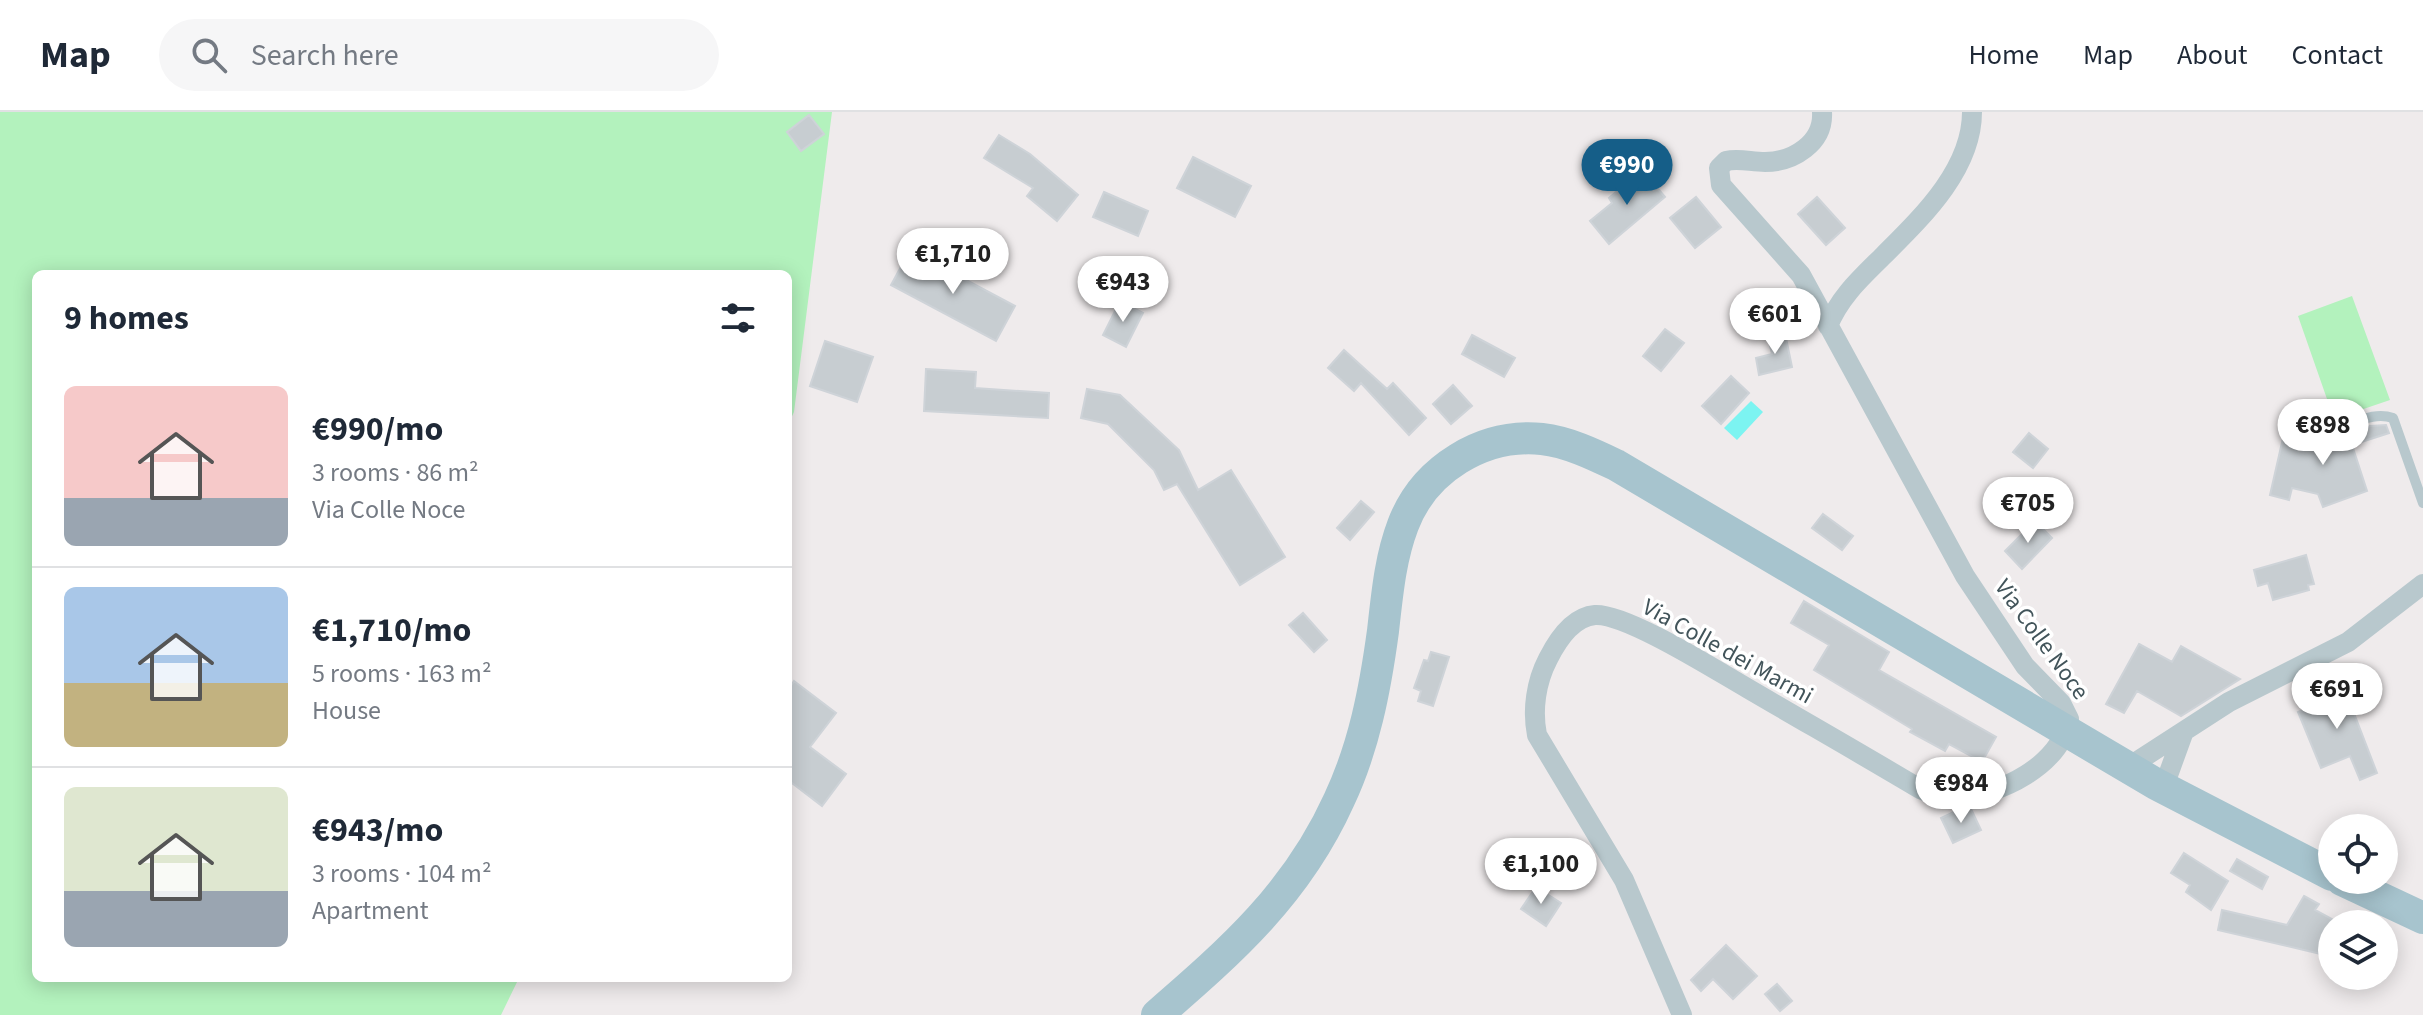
<!DOCTYPE html>
<html lang="en">
<head>
<meta charset="utf-8">
<style>
  :root { --surface:#fff; --page:#f6f6f7; --text:#1f2937; --muted:#747a83; --line:#e0e1e3; --accent:#155e88 }
  body { margin:0; font-family:"Source Sans 3",sans-serif; background:var(--page); color:var(--text); height:100vh; display:flex; flex-direction:column; font-size:30px; white-space:nowrap }
  * { box-sizing:border-box; margin:0 }
  p { font-size:26px; color:var(--muted) }
  .icon { flex:none; width:44px; height:44px; fill:none; stroke:currentColor; stroke-width:2; stroke-linecap:round; stroke-linejoin:round }
  .map { position:relative; flex:1; overflow:hidden }
  .side { position:absolute; left:32px; top:158px; width:760px; height:712px; display:flex; flex-direction:column; background:var(--surface); border-radius:12px; box-shadow:0 4px 20px #0003 }
  .side>* { flex:none }
  .controls { position:absolute; left:2318px; top:702px; display:grid; gap:16px }
  .controls a { display:grid; place-items:center; width:80px; height:80px; border-radius:50%; background:var(--surface); box-shadow:0 4px 20px #0003; font-size:40px }
  .price { position:absolute; translate:-50% -68px; padding:0 18px; border-radius:28px; background:#fff; color:#222; font-size:26px; line-height:52px; filter:drop-shadow(0 2px 4px #0008) }
  .price::after { content:''; position:absolute; left:50%; top:48px; width:24px; height:18px; margin-left:-12px; background:inherit; clip-path:polygon(0 0,100% 0,50% 100%) }
  .price.selected { background:var(--accent); color:#fff }
  ul { padding:0; list-style:none }
  li { display:flex; align-items:center; gap:24px; height:200px; padding:0 32px }
  li+li { border-top:2px solid var(--line) }
  li span { display:grid; place-items:center; flex:none; width:224px; height:160px; border-radius:12px; color:#555 }
  li>.icon { margin-inline-start:auto }
  span .icon { width:96px; height:96px; fill:#fffc; stroke-width:1 }
  li b { font-size:34px }
  h2 { display:flex; justify-content:space-between; align-items:center; height:96px; padding:0 32px; font-size:34px }
  header { display:flex; align-items:center; gap:48px; box-sizing:border-box; height:112px; padding:0 40px; background:var(--surface); border-bottom:2px solid var(--line) }
  header strong { font-size:38px }
  nav { display:flex; gap:44px; margin-inline-start:auto; font-size:28px }
  .search { width:560px; height:72px; background:var(--page); display:flex; align-items:center; gap:20px; box-sizing:border-box; padding:0 28px; border-radius:44px; color:var(--muted); font-size:30px }
  .map>svg:first-child { display:block }
  .green { fill:#b3f2bd }
  .water { fill:#7cf4f1 }
  .building { fill:#c7cdd1; stroke:#ced3d8; stroke-width:2 }
  .lines { fill:none; stroke-linecap:round; stroke-linejoin:round }
  .lane { stroke:#b8c8cd; stroke-width:10 }
  .street { stroke:#b8c8cd; stroke-width:20 }
  .primary { stroke:#a7c4ce; stroke-width:32 }
  .labels { text-anchor:middle; stroke-width:7; stroke-linejoin:round; paint-order:stroke }
  .street-label { font-size:24px; fill:#42545a; stroke:#fff }
</style>
</head>
<body>
<header>
<strong>Map</strong>
<div class="search"><svg class="icon" aria-label="search" viewBox="0 0 24 24"><circle cx="10" cy="10" r="6"/><path d="M15 15l6 6"/></svg>Search here</div>
<nav><a>Home</a><a>Map</a><a>About</a><a>Contact</a></nav>
</header>
<div class="map">
<svg width="2423" height="903" viewBox="0 0 2423 903">
  <rect width="100%" height="100%" fill="#efebec"/>
  <path class="green" d="M0 0H832L794 300 788 313V162H36V866H519L501 903H0Z
    M2352 184 2390 288 2334 307 2298 204Z"/>
  <path class="water" d="M1751 289 1763 300 1737 328 1724 316Z"/>
  <path class="building" d="M809 3 824 22 801 39 787 20Z
    M999 23 1030 42 1078 83 1057 109 1027 84 1033 76 984 46Z
    M1193 45 1251 74 1235 105 1177 76Z
    M1642 58 1665 85 1609 132 1590 109 1612 91 1609 86Z
    M1104 80 1148 99 1138 124 1093 105Z
    M1696 85 1721 115 1695 136 1670 106Z
    M1817 85 1845 116 1826 133 1798 102Z
    M910 138 1015 194 996 229 891 173Z
    M1120 189 1143 201 1126 235 1103 223Z
    M1665 217 1684 231 1661 259 1643 244Z
    M1785 221 1792 255 1759 263 1756 246 1772 242 1768 225Z
    M1472 223 1515 246 1504 265 1462 242Z
    M825 229 873 245 857 290 810 274Z
    M1344 238 1387 277 1393 271 1426 306 1409 323 1361 271 1354 279 1328 256Z
    M926 257 976 260 975 276 1049 281 1048 306 924 299Z
    M1731 264 1749 281 1721 312 1702 294Z
    M1453 273 1472 294 1451 312 1433 292Z
    M1087 277 1120 283 1179 338 1198 378 1231 358 1285 445 1240 473 1177 372 1164 378 1154 358 1108 312 1081 306Z
    M2386 313 2389 321 2352 333 2367 379 2323 395 2318 382 2292 376 2289 388 2270 383 2283 326 2324 336 2327 326 2370 314Z
    M2029 321 2048 337 2033 356 2013 340Z
    M1361 389 1374 400 1350 428 1337 416Z
    M1823 402 1853 424 1842 438 1812 416Z
    M2035 409 2052 426 2022 457 2005 439Z
    M2306 443 2314 472 2308 473 2309 478 2273 488 2268 471 2258 474 2254 458Z
    M1804 489 1889 540 1879 558 1996 625 1982 650 1949 632 1945 639 1910 620 1912 617 1814 558 1829 533 1791 511Z
    M1303 501 1327 528 1314 540 1289 513Z
    M2139 532 2172 550 2181 534 2240 567 2181 604 2137 579 2124 601 2106 592Z
    M1431 540 1449 545 1433 594 1418 589 1421 579 1414 576 1424 548 1428 549Z
    M2340 565 2377 661 2360 668 2350 644 2321 656 2298 600 2330 587 2323 571Z
    M794 569 836 601 810 635 846 662 822 694 788 668V578Z
    M1971 697 1981 718 1953 731 1941 706 1956 699Z
    M2184 741 2228 769 2211 798 2186 780 2190 773 2171 761Z
    M2237 747 2268 765 2262 777 2230 759Z
    M1536 775 1561 791 1546 814 1521 797Z
    M2304 784 2319 792 2315 798 2332 807V836L2326 833 2321 842 2218 818 2222 798 2287 813Z
    M1726 833 1757 864 1733 887 1713 867 1701 879 1691 868Z
    M1777 872 1792 889 1780 899 1765 882Z"/>
  <g class="lines">
    <path class="lane" d="M2327 318C2350 316 2370 298 2393 306L2423 391"/>
    <path class="street" d="M1828 214C1840 184 1862 165 1884 143 1923 104 1972 57 1972 0
      M2127 656 2229 590 2348 530 2423 472
      M2163 677 2184 619
      M1682 903 1624 768 1537 623C1532 598 1536 570 1548 547 1557 529 1572 505 1595 503 1626 501 1717 559 1747 576 1805 610 1863 643 1920 677 1932 682 1944 687 1957 686 2000 683 2060 654 2069 607L2061 591 2025 554 1965 464 1801 163 1721 73 1719 56 1726 49C1739 46 1751 50 1765 50 1793 50 1824 31 1822 0"/>
    <path class="primary" d="M2342 768 2423 806
      M1157 903C1232 838 1297 781 1339 688 1364 635 1375 578 1383 519 1387 484 1390 447 1403 413 1424 357 1483 321 1542 327 1568 330 1593 342 1616 353L2156 672 2332 763"/>
  </g>
  <g class="labels">
    <g class="street-label">
      <text transform="translate(2042 527) rotate(54)" y="8">Via Colle Noce</text>
      <text transform="translate(1728 539) rotate(29)" y="8">Via Colle dei Marmi</text>
    </g>
  </g>
</svg>
<div class="controls">
<a><svg class="icon" aria-label="locate" viewBox="0 0 24 24"><circle cx="12" cy="12" r="6"/><path d="M12 2v4M12 18v4M2 12h4M18 12h4"/></svg></a>
<a><svg class="icon" aria-label="layers" viewBox="0 0 24 24"><path d="M12 4l9 5-9 5-9-5zM3 14l9 5 9-5"/></svg></a>
</div>
<b class="price selected" style="left:1627px;top:95px">€990</b>
<b class="price" style="left:953px;top:184px">€1,710</b>
<b class="price" style="left:1123px;top:212px">€943</b>
<b class="price" style="left:1775px;top:244px">€601</b>
<b class="price" style="left:2323px;top:355px">€898</b>
<b class="price" style="left:2028px;top:433px">€705</b>
<b class="price" style="left:2337px;top:619px">€691</b>
<b class="price" style="left:1961px;top:713px">€984</b>
<b class="price" style="left:1541px;top:794px">€1,100</b>
<section class="side">
<h2>9 homes<svg class="icon" aria-label="filters" viewBox="0 0 24 24"><path d="M4 7h16M4 17h16"/><circle cx="9" cy="7" r="2"/><circle cx="15" cy="17" r="2"/></svg></h2>
<ul>
<li><span style="background:linear-gradient(#f6c9c9 70%,#9aa5b1 0)"><svg class="icon" aria-label="home" viewBox="0 0 24 24"><path d="M3 11l9-7 9 7M6 9v11h12V9"/></svg></span><div><b>€990/mo</b><p>3 rooms · 86 m²</p><p>Via Colle Noce</p></div></li>
<li><span style="background:linear-gradient(#a9c7e8 60%,#c2b280 0)"><svg class="icon" aria-label="home" viewBox="0 0 24 24"><path d="M3 11l9-7 9 7M6 9v11h12V9"/></svg></span><div><b>€1,710/mo</b><p>5 rooms · 163 m²</p><p>House</p></div></li>
<li><span style="background:linear-gradient(#dfe7d0 65%,#9aa5b1 0)"><svg class="icon" aria-label="home" viewBox="0 0 24 24"><path d="M3 11l9-7 9 7M6 9v11h12V9"/></svg></span><div><b>€943/mo</b><p>3 rooms · 104 m²</p><p>Apartment</p></div></li>
</ul>
</section>
</div>
</body>
</html>
